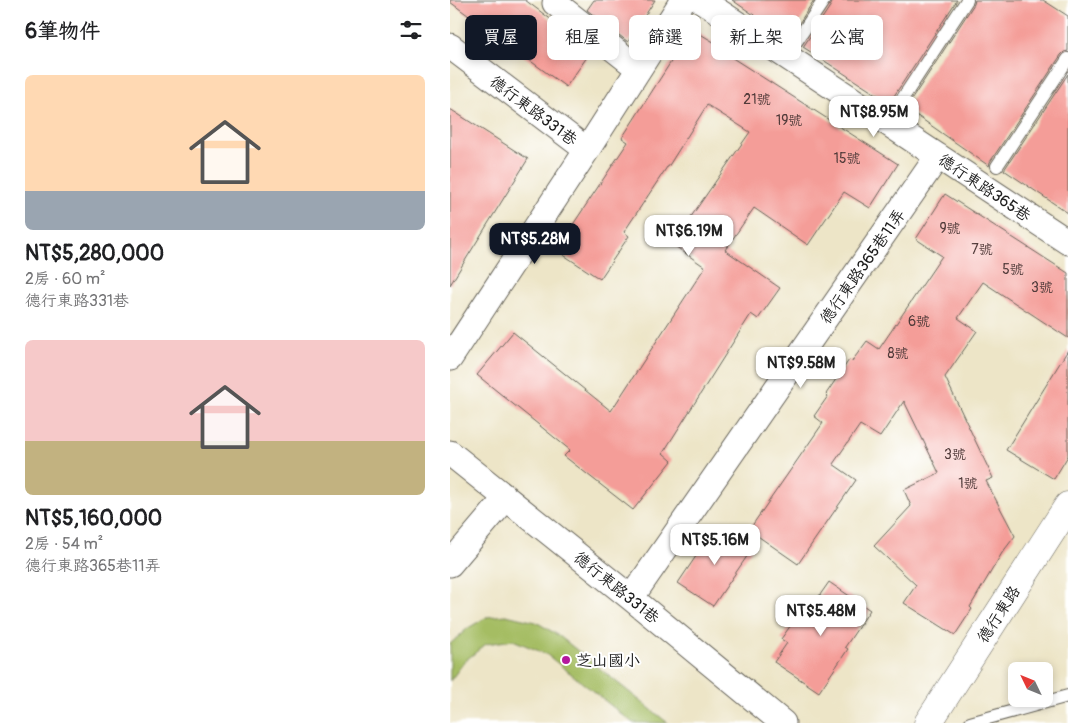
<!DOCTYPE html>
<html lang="zh-TW">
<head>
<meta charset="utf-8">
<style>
  :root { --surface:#fff; --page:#f6f6f6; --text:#202124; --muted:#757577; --accent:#111827 }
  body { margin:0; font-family:Pangolin,"LXGW WenKai TC",sans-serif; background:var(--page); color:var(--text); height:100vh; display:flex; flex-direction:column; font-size:19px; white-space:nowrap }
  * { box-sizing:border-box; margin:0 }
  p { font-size:16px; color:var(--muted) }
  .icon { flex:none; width:28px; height:28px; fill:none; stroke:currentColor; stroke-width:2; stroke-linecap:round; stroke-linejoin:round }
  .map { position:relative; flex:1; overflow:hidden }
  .drawer { display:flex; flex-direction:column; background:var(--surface); width:450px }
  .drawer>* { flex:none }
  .top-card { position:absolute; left:15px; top:15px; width:475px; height:45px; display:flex; gap:10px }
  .needle { width:32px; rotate:313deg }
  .controls { position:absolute; left:558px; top:662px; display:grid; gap:10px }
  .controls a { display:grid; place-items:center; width:45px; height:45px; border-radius:8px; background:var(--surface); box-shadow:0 2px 8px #0003; font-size:25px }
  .price { position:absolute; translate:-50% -42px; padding:0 11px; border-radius:10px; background:#fff; color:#222; font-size:16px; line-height:32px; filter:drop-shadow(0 1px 2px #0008) }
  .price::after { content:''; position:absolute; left:50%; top:30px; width:15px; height:11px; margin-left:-8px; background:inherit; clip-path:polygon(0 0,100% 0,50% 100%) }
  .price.on { background:var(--accent); color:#fff }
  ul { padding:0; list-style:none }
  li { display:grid; align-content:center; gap:10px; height:265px; padding:0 25px }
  li span { display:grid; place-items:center; height:155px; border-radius:8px; color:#555 }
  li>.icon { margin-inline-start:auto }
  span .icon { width:90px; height:90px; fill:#fffc; stroke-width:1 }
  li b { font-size:21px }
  h2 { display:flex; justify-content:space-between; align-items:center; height:60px; padding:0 25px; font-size:21px }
  .pill { padding:0 18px; border-radius:8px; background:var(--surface); box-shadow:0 2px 8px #0003; font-size:18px; line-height:45px }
  .pill.on { background:var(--accent); color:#fff }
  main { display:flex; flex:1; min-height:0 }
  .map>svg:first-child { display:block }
  .pitch { fill:#a5bd63; stroke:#606c40 }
  .building { fill:#f49d98 }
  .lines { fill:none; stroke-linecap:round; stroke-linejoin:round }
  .lane-casing { stroke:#656258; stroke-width:14 }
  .street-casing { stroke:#656258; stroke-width:27 }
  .secondary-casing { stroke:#656258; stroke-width:29 }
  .lane { stroke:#fff; stroke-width:12 }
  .street { stroke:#fff; stroke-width:25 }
  .secondary { stroke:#fff; stroke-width:28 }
  .poi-dot { fill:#b5179e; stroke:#fff; stroke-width:2 }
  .labels { text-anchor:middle; stroke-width:4; stroke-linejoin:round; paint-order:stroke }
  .number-label { font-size:14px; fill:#523c3b }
  .street-label { font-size:16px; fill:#1c1c1c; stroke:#fff }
  .poi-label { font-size:16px; fill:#1c1c1c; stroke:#fff; text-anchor:start }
</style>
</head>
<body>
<main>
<section class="drawer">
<h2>6筆物件<svg class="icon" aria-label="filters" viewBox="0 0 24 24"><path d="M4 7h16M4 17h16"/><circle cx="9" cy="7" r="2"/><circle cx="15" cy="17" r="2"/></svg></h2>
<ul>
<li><span style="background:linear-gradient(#ffd9b3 75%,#9aa5b1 0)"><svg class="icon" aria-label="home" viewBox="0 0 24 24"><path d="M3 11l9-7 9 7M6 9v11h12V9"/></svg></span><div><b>NT$5,280,000</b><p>2房 · 60 m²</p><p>德行東路331巷</p></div></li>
<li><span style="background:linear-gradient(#f6c9c9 65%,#c2b280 0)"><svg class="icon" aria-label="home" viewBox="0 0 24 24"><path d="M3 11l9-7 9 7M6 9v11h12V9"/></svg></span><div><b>NT$5,160,000</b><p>2房 · 54 m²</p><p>德行東路365巷11弄</p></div></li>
</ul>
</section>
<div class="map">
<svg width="618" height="723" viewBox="0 0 618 723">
  <rect width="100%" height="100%" fill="#fff"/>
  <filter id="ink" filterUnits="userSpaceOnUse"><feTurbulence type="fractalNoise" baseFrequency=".02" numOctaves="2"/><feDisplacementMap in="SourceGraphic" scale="10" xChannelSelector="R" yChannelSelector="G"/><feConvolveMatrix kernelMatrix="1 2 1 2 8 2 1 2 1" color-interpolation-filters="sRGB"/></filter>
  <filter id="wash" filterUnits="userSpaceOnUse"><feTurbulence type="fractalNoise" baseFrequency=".0096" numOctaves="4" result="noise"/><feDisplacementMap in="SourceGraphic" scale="20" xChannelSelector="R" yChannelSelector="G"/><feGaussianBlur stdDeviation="1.12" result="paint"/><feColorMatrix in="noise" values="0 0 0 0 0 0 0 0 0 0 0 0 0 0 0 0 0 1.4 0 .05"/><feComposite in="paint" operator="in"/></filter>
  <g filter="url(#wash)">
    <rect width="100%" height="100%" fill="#ede5c7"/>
    <path class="pitch" d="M56 615 86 622 108 635 218 723H183L96 654 63 640 36 644 15 661 0 681V644L18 628 37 617Z"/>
    <g id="blocks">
      <path class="building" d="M0 0H75L142 50 116 87 0 2Z
        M144 0H205L178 42 137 10Z
        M282 0H364L339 39Z
        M382 0H507L442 99 441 98 438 102 353 47 381 5Z
        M525 0H593L618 16V51L614 52 611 55 540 162 539 166 456 108 524 4Z
        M242 29 272 47 270 50 448 164 420 208 394 192 358 245 304 208 275 250 330 288 308 319 301 314 213 453 222 461 183 510 114 456 120 450 27 375 63 332 161 411 255 267 222 244 300 132 257 105 218 167H217L174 232 179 236 150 279 106 250 178 142 172 138Z
        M618 74V213L554 170Z
        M0 109 78 159 0 285Z
        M495 194 618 273V338L533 282 508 318 527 331 495 377 543 478 536 481 565 536 552 553 520 607 522 609 505 635 454 603 466 585 424 546 461 506 454 490 489 473 454 401 430 437 410 425 383 464 406 480 348 564 299 530 373 423 364 416 378 396 376 394 399 360 402 361 417 341 429 349 492 256 466 239Z
        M618 350V456L604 479 556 450Z
        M267 525 302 549 263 606 228 583Z
        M379 582 420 610 395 647 398 649 369 692 324 662 337 643 331 639 346 618 351 622Z"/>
    </g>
  </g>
  <g filter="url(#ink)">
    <use href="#blocks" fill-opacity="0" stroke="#656258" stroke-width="1"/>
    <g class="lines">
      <g class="lane-casing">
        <path id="lane" d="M346 42 374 0
          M447 107 517 0
          M547 166 618 59
          M520 723 618 696"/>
      </g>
      <g class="street-casing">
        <path id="street" d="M107 0 105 3 189 69
          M251 0 618 242
          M0 46 137 150
          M0 358 137 150 233 0
          M0 453 181 598 333 723
          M0 564 56 498
          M181 598 488 156"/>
      </g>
      <g class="secondary-casing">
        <path id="secondary" d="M478 723 618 506"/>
      </g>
      <use href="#lane" class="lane"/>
      <use href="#street" class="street"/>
      <use href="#secondary" class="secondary"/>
    </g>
  </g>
  <circle class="poi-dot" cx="116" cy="660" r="5"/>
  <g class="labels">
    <g class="number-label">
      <text x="307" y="104">21號</text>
      <text x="339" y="125">19號</text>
      <text x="397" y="163">15號</text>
      <text x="500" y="233">9號</text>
      <text x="532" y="254">7號</text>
      <text x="563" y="274">5號</text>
      <text x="592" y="292">3號</text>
      <text x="469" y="326">6號</text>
      <text x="448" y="358">8號</text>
      <text x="505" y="459">3號</text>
      <text x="518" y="488">1號</text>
    </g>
    <g class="street-label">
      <text transform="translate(84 110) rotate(37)" y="6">德行東路331巷</text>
      <text transform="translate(535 187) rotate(34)" y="6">德行東路365巷</text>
      <text transform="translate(412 266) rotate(-55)" y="6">德行東路365巷11弄</text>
      <text transform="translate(167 587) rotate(39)" y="6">德行東路331巷</text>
      <text transform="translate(548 614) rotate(-57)" y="6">德行東路</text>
    </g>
    <g class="poi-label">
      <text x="126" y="666">芝山國小</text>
    </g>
  </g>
</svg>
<div class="controls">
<a><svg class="needle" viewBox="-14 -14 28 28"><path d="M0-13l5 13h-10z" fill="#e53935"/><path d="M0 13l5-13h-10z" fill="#757577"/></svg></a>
</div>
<b class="price" style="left:424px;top:138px">NT$8.95M</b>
<b class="price" style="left:239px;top:257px">NT$6.19M</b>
<b class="price on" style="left:85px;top:265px">NT$5.28M</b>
<b class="price" style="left:351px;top:389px">NT$9.58M</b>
<b class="price" style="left:265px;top:566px">NT$5.16M</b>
<b class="price" style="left:371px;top:637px">NT$5.48M</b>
<div class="top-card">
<a class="pill on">買屋</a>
<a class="pill">租屋</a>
<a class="pill">篩選</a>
<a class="pill">新上架</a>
<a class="pill">公寓</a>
</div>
</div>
</main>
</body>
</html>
